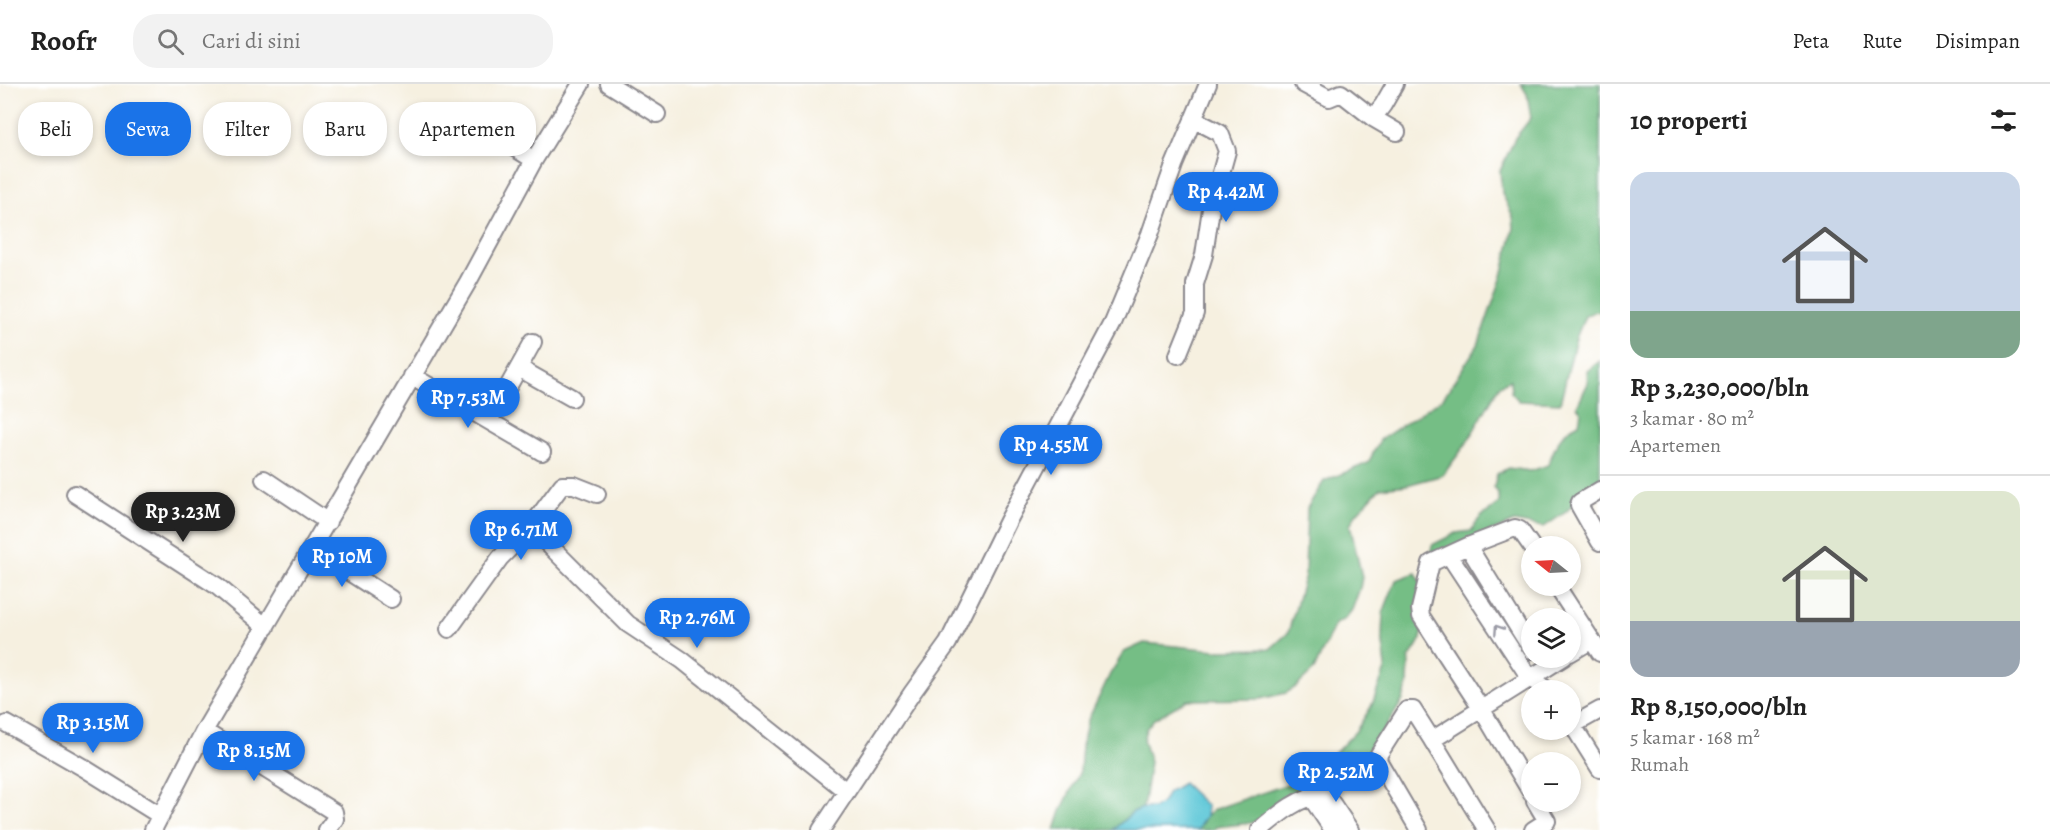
<!DOCTYPE html>
<html lang="id">
<head>
<meta charset="utf-8">
<style>
  :root { --surface:#fff; --page:#f2f2f2; --text:#222; --muted:#767676; --line:#e0e0e0; --accent:#1a73e8 }
  body { margin:0; font-family:Alegreya,serif; background:var(--page); color:var(--text); height:100vh; display:flex; flex-direction:column; font-size:22px; white-space:nowrap }
  * { box-sizing:border-box; margin:0 }
  p { font-size:20px; color:var(--muted) }
  .icon { flex:none; width:33px; height:33px; fill:none; stroke:currentColor; stroke-width:2; stroke-linecap:round; stroke-linejoin:round }
  .map { position:relative; flex:1; overflow:hidden }
  .details { display:flex; flex-direction:column; background:var(--surface); width:450px }
  .details>* { flex:none }
  .banner { position:absolute; left:18px; top:18px; width:570px; height:54px; display:flex; gap:12px }
  .needle { width:39px; rotate:288deg }
  .controls { position:absolute; left:1521px; top:452px; display:grid; gap:12px }
  .controls a { display:grid; place-items:center; width:60px; height:60px; border-radius:50%; background:var(--surface); box-shadow:0 3px 9px #0003; font-size:30px }
  .price { position:absolute; translate:-50% -51px; padding:0 14px; border-radius:21px; background:var(--accent); color:#fff; font-size:20px; line-height:39px; filter:drop-shadow(0 2px 3px #0008) }
  .price::after { content:''; position:absolute; left:50%; top:36px; width:18px; height:14px; margin-left:-9px; background:inherit; clip-path:polygon(0 0,100% 0,50% 100%) }
  .price.on { background:#222; color:#fff }
  ul { padding:0; list-style:none }
  li { display:grid; align-content:center; gap:12px; height:318px; padding:0 30px }
  li+li { border-top:2px solid var(--line) }
  li span { display:grid; place-items:center; height:186px; border-radius:18px; color:#555 }
  li>.icon { margin-inline-start:auto }
  span .icon { width:108px; height:108px; fill:#fffc; stroke-width:1 }
  li b { font-size:26px }
  h2 { display:flex; justify-content:space-between; align-items:center; height:72px; padding:0 30px; font-size:26px }
  .tag { padding:0 21px; border-radius:24px; background:var(--surface); box-shadow:0 3px 9px #0003; font-size:21px; line-height:54px }
  .tag.on { background:var(--accent); color:#fff }
  header { display:flex; align-items:center; gap:36px; box-sizing:border-box; height:84px; padding:0 30px; background:var(--surface); border-bottom:2px solid var(--line) }
  header strong { font-size:28px }
  nav { display:flex; gap:33px; margin-inline-start:auto; font-size:21px }
  .search { width:420px; height:54px; background:var(--page); display:flex; align-items:center; gap:15px; box-sizing:border-box; padding:0 21px; border-radius:24px; color:var(--muted); font-size:22px }
  main { display:flex; flex:1; min-height:0 }
  .map>svg:first-child { display:block }
  .forest { fill:#74be85; stroke:#4b7060; stroke-width:1.5 }
  .water { fill:#5ec8d8; stroke:#40758a; stroke-width:1.5 }
  .lines { fill:none; stroke-linecap:round; stroke-linejoin:round }
  .minor-casing { stroke:#8c898e; stroke-width:20 }
  .minor { stroke:#fff; stroke-width:16 }
  .oneway { stroke:#9c9ca7 }
</style>
</head>
<body>
<header>
<strong>Roofr</strong>
<div class="search"><svg class="icon" aria-label="search" viewBox="0 0 24 24"><circle cx="10" cy="10" r="6"/><path d="M15 15l6 6"/></svg>Cari di sini</div>
<nav><a>Peta</a><a>Rute</a><a>Disimpan</a></nav>
</header>
<main>
<div class="map">
<svg width="1600" height="746" viewBox="0 0 1600 746">
  <rect width="100%" height="100%" fill="#fff"/>
  <filter id="ink" filterUnits="userSpaceOnUse"><feTurbulence type="fractalNoise" baseFrequency=".0167" numOctaves="2"/><feDisplacementMap in="SourceGraphic" scale="12" xChannelSelector="R" yChannelSelector="G"/><feConvolveMatrix kernelMatrix="1 2 1 2 8 2 1 2 1" color-interpolation-filters="sRGB"/></filter>
  <filter id="wash" filterUnits="userSpaceOnUse"><feTurbulence type="fractalNoise" baseFrequency=".008" numOctaves="4" result="noise"/><feDisplacementMap in="SourceGraphic" scale="24" xChannelSelector="R" yChannelSelector="G"/><feGaussianBlur stdDeviation="1.35" result="paint"/><feColorMatrix in="noise" values="0 0 0 0 0 0 0 0 0 0 0 0 0 0 0 0 0 1.4 0 .05"/><feComposite in="paint" operator="in"/></filter>
  <g filter="url(#wash)">
    <rect width="100%" height="100%" fill="#f6f0e0"/>
    <path class="forest" d="M1521 0H1600V228L1596 227 1585 232 1576 254 1560 319 1519 317 1511 308 1510 296 1500 301 1466 360 1443 391 1407 401 1380 404 1356 430 1350 441 1362 493 1360 504 1352 526 1345 535 1335 540 1314 586 1296 603 1286 609 1260 615 1187 616 1154 635 1146 645 1143 656 1150 678 1143 724 1133 728 1113 746H1055L1061 727 1080 687 1082 662 1087 638 1110 590 1124 568 1144 559 1216 566 1270 565 1288 549 1305 491 1307 424 1324 397 1368 379 1380 356 1443 314 1478 261 1502 192 1514 144 1513 133 1502 109 1500 87 1515 54 1531 34 1527 10Z
      M1600 277V398L1587 406 1566 428 1544 443 1514 438 1430 473 1432 461 1456 449 1471 447C1474 443 1476 438 1480 434 1489 424 1509 423 1494 403L1497 390 1508 384 1531 387 1548 381C1555 362 1560 348 1579 339L1581 327 1577 322 1588 299 1587 287Z
      M1416 489 1428 510 1421 555 1409 575 1408 599 1403 616 1372 665 1342 681 1302 711 1277 727 1251 739 1216 743 1214 746H1197L1206 732 1215 725 1291 699 1333 671 1356 647 1371 623 1386 583 1382 552 1383 529 1396 496Z"/>
    <path class="water" d="M1183 699 1207 722 1206 732 1197 746H1113L1133 728 1143 724H1154L1163 718 1168 708Z"/>
  </g>
  <g filter="url(#ink)">
    <g class="lines">
      <g class="minor-casing">
        <path id="minor" d="M609 0 657 30
          M1303 0 1329 14 1341 9 1373 34 1383 21 1395 0
          M1373 34 1397 48
          M486 46 534 76
          M1178 271 1195 229V200L1204 171 1211 125 1227 67 1220 49 1193 35
          M519 284 572 314
          M412 292 542 368
          M489 337 533 258
          M264 395 328 438
          M1600 406 1580 418 1579 421 1600 458
          M75 410 217 502 266 543
          M531 443 628 540 682 576 846 707
          M1468 462 1532 566
          M1532 463 1520 446 1515 444 1468 462 1431 479 1420 525 1421 532 1482 626 1532 710
          M312 464 391 515
          M1449 471 1530 594 1547 606
          M1556 501 1600 569
          M449 545 500 474 531 443 562 401H574L597 410
          M1570 569 1592 556
          M1570 637 1600 685
          M7 640 84 684 161 732
          M1573 641 1600 626
          M204 647 334 728 335 735 327 746
          M1432 656 1487 746
          M1310 712 1333 746
          M153 746 204 647 468 198 534 76 581 0
          M821 746 912 609 948 559 1008 437 1113 239 1150 150 1174 81 1208 0
          M1260 746C1280 729 1299 713 1325 709L1350 746
          M1419 746 1378 676 1379 670 1407 626H1413L1432 656 1564 573
          M1533 746 1547 737 1535 717"/>
      </g>
      <use href="#minor" class="minor"/>
    </g>
    <defs><path id="oneway-chevron" d="M-2-3.5L2.5 0L-2 3.5" fill="none" stroke-width="1.6" stroke-linecap="round" stroke-linejoin="round" transform="scale(1.5)"/></defs>
    <use class="oneway" href="#oneway-chevron" transform="translate(1498 545) rotate(-124)"/>
  </g>
</svg>
<div class="controls">
<a><svg class="needle" viewBox="-14 -14 28 28"><path d="M0-13l5 13h-10z" fill="#e53935"/><path d="M0 13l5-13h-10z" fill="#767676"/></svg></a>
<a><svg class="icon" aria-label="layers" viewBox="0 0 24 24"><path d="M12 4l9 5-9 5-9-5zM3 14l9 5 9-5"/></svg></a>
<a>+</a>
<a>−</a>
</div>
<b class="price" style="left:1226px;top:139px">Rp 4.42M</b>
<b class="price" style="left:468px;top:345px">Rp 7.53M</b>
<b class="price" style="left:1051px;top:392px">Rp 4.55M</b>
<b class="price on" style="left:183px;top:459px">Rp 3.23M</b>
<b class="price" style="left:521px;top:477px">Rp 6.71M</b>
<b class="price" style="left:342px;top:504px">Rp 10M</b>
<b class="price" style="left:697px;top:565px">Rp 2.76M</b>
<b class="price" style="left:93px;top:670px">Rp 3.15M</b>
<b class="price" style="left:254px;top:698px">Rp 8.15M</b>
<b class="price" style="left:1336px;top:719px">Rp 2.52M</b>
<div class="banner">
<a class="tag">Beli</a>
<a class="tag on">Sewa</a>
<a class="tag">Filter</a>
<a class="tag">Baru</a>
<a class="tag">Apartemen</a>
</div>
</div>
<section class="details">
<h2>10 properti<svg class="icon" aria-label="filters" viewBox="0 0 24 24"><path d="M4 7h16M4 17h16"/><circle cx="9" cy="7" r="2"/><circle cx="15" cy="17" r="2"/></svg></h2>
<ul>
<li><span style="background:linear-gradient(#c9d6e8 75%,#7fa58c 0)"><svg class="icon" aria-label="home" viewBox="0 0 24 24"><path d="M3 11l9-7 9 7M6 9v11h12V9"/></svg></span><div><b>Rp 3,230,000/bln</b><p>3 kamar · 80 m²</p><p>Apartemen</p></div></li>
<li><span style="background:linear-gradient(#dfe7d0 70%,#9aa5b1 0)"><svg class="icon" aria-label="home" viewBox="0 0 24 24"><path d="M3 11l9-7 9 7M6 9v11h12V9"/></svg></span><div><b>Rp 8,150,000/bln</b><p>5 kamar · 168 m²</p><p>Rumah</p></div></li>
</ul>
</section>
</main>
</body>
</html>
